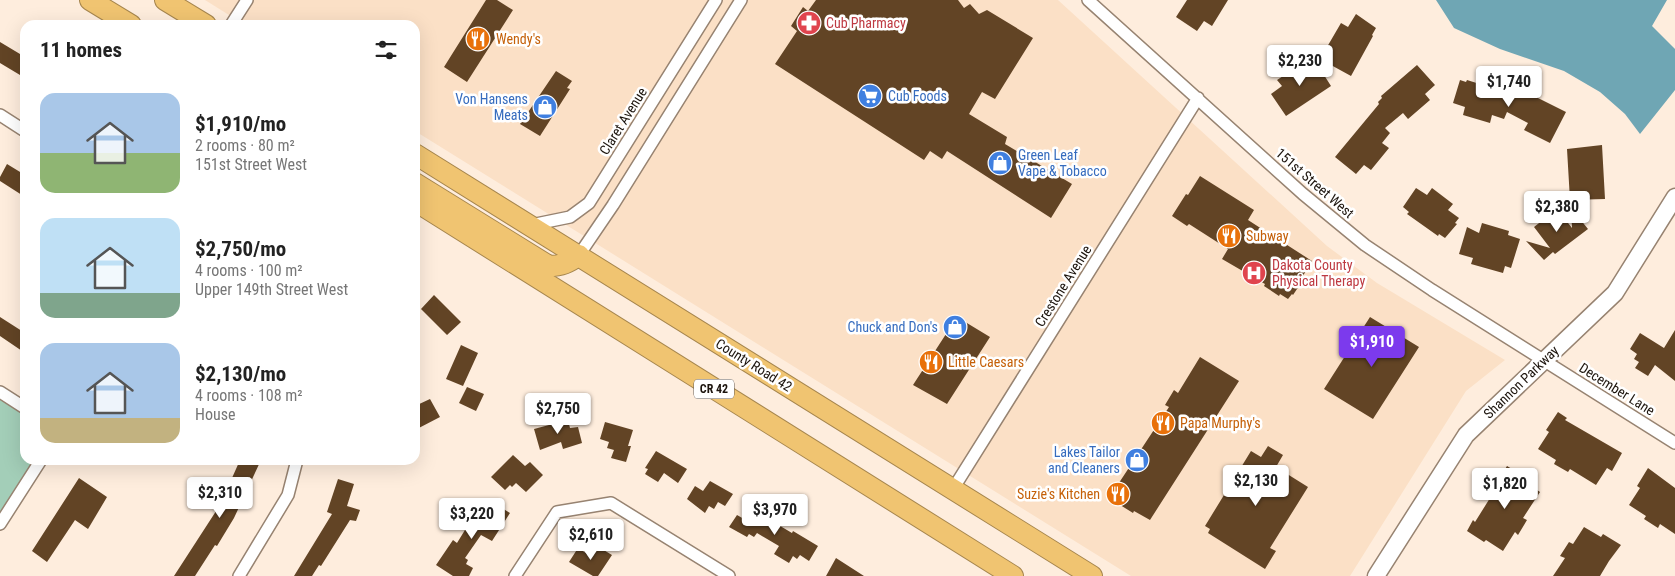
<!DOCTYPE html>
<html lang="en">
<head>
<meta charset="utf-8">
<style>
  :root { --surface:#fff; --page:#f6f6f6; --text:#222; --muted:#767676; --accent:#7c3aed }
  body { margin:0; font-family:"Roboto Condensed",sans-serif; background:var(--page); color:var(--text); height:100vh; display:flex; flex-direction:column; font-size:19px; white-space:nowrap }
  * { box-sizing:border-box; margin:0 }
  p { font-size:16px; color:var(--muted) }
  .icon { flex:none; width:28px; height:28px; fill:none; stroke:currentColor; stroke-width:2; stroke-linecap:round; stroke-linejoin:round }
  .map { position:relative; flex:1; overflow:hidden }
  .side { position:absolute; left:20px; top:20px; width:400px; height:445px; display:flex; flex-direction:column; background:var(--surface); border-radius:15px; box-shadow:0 5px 20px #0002 }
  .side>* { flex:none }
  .price { position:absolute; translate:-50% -42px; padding:0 11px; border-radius:5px; background:#fff; color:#222; font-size:16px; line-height:32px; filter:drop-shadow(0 1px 2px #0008) }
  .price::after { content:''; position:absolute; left:50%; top:30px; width:15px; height:11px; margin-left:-8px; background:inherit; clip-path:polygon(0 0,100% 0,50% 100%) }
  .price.on { background:var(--accent); color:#fff }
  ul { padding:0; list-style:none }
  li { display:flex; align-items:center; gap:15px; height:125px; padding:0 20px }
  li span { display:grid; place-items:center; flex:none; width:140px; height:100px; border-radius:15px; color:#555 }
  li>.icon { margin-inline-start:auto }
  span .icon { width:60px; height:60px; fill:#fffc; stroke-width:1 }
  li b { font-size:21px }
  h2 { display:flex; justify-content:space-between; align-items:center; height:60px; padding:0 20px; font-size:21px }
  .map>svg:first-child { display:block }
  .built { fill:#fbe0c6 }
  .green { fill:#a3ceb8 }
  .water { fill:#6fa6b4 }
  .building { fill:#624425 }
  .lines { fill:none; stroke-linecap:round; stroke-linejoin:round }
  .street-casing { stroke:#978371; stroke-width:14 }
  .secondary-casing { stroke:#978371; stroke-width:19 }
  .highway-casing { stroke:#a6864e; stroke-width:22 }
  .street { stroke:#fff; stroke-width:11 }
  .secondary { stroke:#fff; stroke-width:16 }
  .highway { stroke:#f0c471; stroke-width:20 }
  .labels { text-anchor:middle; stroke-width:5; stroke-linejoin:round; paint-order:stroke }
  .shield { fill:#fff; stroke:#605a56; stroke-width:1 }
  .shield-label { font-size:12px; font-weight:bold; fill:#1c140d }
  .health-label { font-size:14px; fill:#be3a42; stroke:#fff; text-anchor:start }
  .food-label { font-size:14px; fill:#c56008; stroke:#fff; text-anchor:start }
  .shop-label { font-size:14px; fill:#366cbe; stroke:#fff; text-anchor:end }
  .street-label { font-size:14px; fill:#1c140d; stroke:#fff }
</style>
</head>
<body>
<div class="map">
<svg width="1675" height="576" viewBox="0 0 1675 576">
  <rect width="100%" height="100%" fill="#feeddd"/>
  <path class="built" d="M205 0H1058L1327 246 1377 283 1505 360 1466 391 1350 576H1131L415 131V25H245Z"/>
  <path class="green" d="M0 388 25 404V460H45L0 530Z"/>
  <path class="water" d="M1436 0H1667L1652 26 1675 49V90L1640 134 1625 114 1600 92 1564 71 1500 49 1454 28Z"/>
  <path class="building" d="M486 0H497L513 10 467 82 444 67Z
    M816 0H958L964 8 970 4 979 14 987 10 1033 38 995 99 982 92 969 114 1007 137 1005 144 1072 184 1051 218 947 151 942 159 930 151 924 160 775 64 797 31 791 26 803 7 808 11Z
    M1187 0H1228L1212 26 1204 21 1197 31 1176 17Z
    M1356 14 1376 28 1372 35 1373 36 1351 76 1320 59 1341 23 1348 27Z
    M0 42 25 57V78L0 63Z
    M1315 61 1331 86 1286 116 1271 94 1282 86 1277 80 1300 65 1304 69Z
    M1417 65 1435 85 1425 94 1430 100 1408 119 1403 113 1385 128 1390 133 1382 143 1389 148 1371 170 1364 165 1356 174 1335 157 1379 104 1378 102 1382 98 1381 96Z
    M556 71 572 81 567 88 570 89 540 136 520 124Z
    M1460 80 1466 82 1467 80 1502 91 1504 87 1533 98 1534 96 1566 112 1550 143 1524 130 1528 123 1507 112 1504 119 1492 115 1490 123 1463 115 1465 107 1453 103Z
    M1602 145 1605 199 1570 200 1567 149Z
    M7 164 25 175V197L0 181V177Z
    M1200 176 1254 210 1248 220 1312 261 1301 279 1303 280 1293 295 1292 294 1288 299 1280 294 1279 296 1264 286 1265 284 1222 259 1228 249 1189 224 1187 226 1172 216 1186 194 1188 195Z
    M1416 188 1427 195 1432 188 1453 204 1448 210 1459 218 1455 223 1457 224 1445 238 1439 234 1438 236 1407 214 1409 212 1403 207Z
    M1571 208 1588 229 1555 254 1553 252 1544 260 1526 241 1550 248 1534 227 1557 209 1572 228Z
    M1482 223 1509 231 1508 235 1520 239 1511 268 1505 266 1503 273 1471 264 1473 258 1459 254 1467 227 1479 233Z
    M434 295 461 322 447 335 421 309Z
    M0 317 25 333V353L0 336Z
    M957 317 990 337 947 404 913 385Z
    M1370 317 1419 347 1373 419 1324 389Z
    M1675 330V381L1655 365 1648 376 1635 368 1639 362 1634 359 1637 354 1630 349 1640 333 1664 348Z
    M461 345 478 353 463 386 446 379Z
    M1200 357 1239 381 1150 520 1134 511 1133 513 1109 498 1169 407 1165 405 1174 390 1178 393Z
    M467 387 484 394 476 411 459 403Z
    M430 399 440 417 415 430V406Z
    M1558 412 1567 418 1565 420 1622 453 1612 471 1607 468 1596 485 1570 469 1568 472 1554 464 1556 460 1538 449 1549 432 1546 430Z
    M567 417 570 428 578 427 582 443 563 449 561 442 540 450 534 429 549 425V422Z
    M605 422 633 430 628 446H631L626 462 611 458 614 450 607 448 609 442 600 439Z
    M1268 446 1283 455 1276 467 1308 487 1270 548 1276 551 1265 569 1208 533 1210 529 1205 526 1251 451 1261 457Z
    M656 451 687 469 678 483 664 473 658 482 645 474 648 469 645 468Z
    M513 455 525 466 530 462 543 475 526 492 516 483 512 487 510 485 505 490 491 477Z
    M240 460H261L234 518 217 546 215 545 195 576H174L220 505Z
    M1507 466 1525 477 1523 480 1540 492 1523 518 1527 520 1518 535 1515 532 1503 551 1486 540 1484 542 1467 531 1473 520 1475 522 1490 498 1488 497Z
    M1648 468 1675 488V534L1660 524 1658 528 1644 519 1646 516 1629 505 1640 488 1637 486Z
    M79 478 107 497 88 529 75 520 47 562 32 551Z
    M338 479 354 484 347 506 360 510 356 521 350 520 321 566 319 565 312 576H294L332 514 327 512Z
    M710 481 733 494 725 506 718 502 714 509 709 506 705 513 687 499 695 486 703 491Z
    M481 504 493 511 497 505 510 513 492 541 481 535 465 558 468 560 466 564 473 568 469 576H453L436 565 453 540 457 543Z
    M750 508 792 533 793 531 818 546 809 561 800 555 797 559 793 556 789 563 774 554 779 546 757 533 754 537 749 534 747 537 729 527 737 515 744 519Z
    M1584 527 1601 537 1603 534 1621 545 1609 561 1600 576H1553L1565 558 1560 556 1569 542 1573 544Z
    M597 546 612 555 598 576H593L569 562 578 548 589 555Z
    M836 558 864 576H826Z"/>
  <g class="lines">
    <g class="street-casing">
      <path id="street" d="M1088 0 1303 194 1365 245 1432 290 1675 443
        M231 25 247 0
        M0 115 25 131
        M531 225 570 217 589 203 716 0
        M579 255 613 205 741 0
        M0 392 25 408
        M953 489 1198 98
        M0 524 41 460
        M239 576 288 495 297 460
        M515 576 557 512 611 503 729 576"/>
    </g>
    <g class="secondary-casing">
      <path id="secondary" d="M1376 576 1466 435 1615 293 1675 197"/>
    </g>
    <g class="highway-casing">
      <path id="highway" d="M90 0 131 25
        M165 0 206 25
        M415 154 1092 576
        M415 183 549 266C561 266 569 263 579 255
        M415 201 1013 576"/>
    </g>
    <use href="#street" class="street"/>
    <use href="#secondary" class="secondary"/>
    <use href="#highway" class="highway"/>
  </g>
  <defs>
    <g id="pharmacy-disc" transform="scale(1.25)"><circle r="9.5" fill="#e0444e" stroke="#fff"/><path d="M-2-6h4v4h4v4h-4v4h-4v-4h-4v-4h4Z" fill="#fff"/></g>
    <g id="restaurant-disc" transform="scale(1.25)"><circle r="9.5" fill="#e8710a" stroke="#fff"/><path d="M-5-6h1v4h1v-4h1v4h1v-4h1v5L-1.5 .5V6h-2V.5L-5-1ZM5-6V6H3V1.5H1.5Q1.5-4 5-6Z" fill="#fff"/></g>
    <g id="supermarket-disc" transform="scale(1.25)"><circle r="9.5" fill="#3f7fe0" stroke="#fff"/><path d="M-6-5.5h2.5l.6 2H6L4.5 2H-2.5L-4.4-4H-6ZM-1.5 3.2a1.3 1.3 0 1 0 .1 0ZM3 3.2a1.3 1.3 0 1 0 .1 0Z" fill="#fff"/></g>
    <g id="shop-disc" transform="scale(1.25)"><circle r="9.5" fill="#3f7fe0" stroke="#fff"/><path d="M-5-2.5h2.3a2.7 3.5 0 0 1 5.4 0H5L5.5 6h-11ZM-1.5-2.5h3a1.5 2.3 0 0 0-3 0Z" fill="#fff"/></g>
    <g id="hospital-disc" transform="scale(1.25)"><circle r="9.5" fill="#e0444e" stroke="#fff"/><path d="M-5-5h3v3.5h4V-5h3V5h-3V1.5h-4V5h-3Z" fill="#fff"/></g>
  </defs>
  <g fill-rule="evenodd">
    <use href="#pharmacy-disc" x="809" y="23"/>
    <use href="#restaurant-disc" x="478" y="39"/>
    <use href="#supermarket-disc" x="870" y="96"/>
    <use href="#shop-disc" x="545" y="107"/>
    <use href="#shop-disc" x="1000" y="163"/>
    <use href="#restaurant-disc" x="1229" y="236"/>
    <use href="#hospital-disc" x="1254" y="273"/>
    <use href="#shop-disc" x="955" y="327"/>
    <use href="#restaurant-disc" x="931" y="362"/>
    <use href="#restaurant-disc" x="1163" y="423"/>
    <use href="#shop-disc" x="1137" y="460"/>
    <use href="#restaurant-disc" x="1118" y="494"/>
  </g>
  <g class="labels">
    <rect class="shield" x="694" y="379.5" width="40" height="19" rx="4"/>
    <g class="shield-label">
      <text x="714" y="393">CR 42</text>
    </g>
    <g class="health-label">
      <text x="826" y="28">Cub Pharmacy</text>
      <text x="1272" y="270">Dakota County<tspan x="1272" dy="16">Physical Therapy</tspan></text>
    </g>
    <g class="food-label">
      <text x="496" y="44">Wendy's</text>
      <text x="1246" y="241">Subway</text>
      <text x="948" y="367">Little Caesars</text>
      <text x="1180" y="428">Papa Murphy's</text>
      <text x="1100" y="499" text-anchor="end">Suzie's Kitchen</text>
    </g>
    <g class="shop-label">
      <text x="888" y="101" text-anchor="start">Cub Foods</text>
      <text x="528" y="104">Von Hansens<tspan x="528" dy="16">Meats</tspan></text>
      <text x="1018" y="160" text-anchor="start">Green Leaf<tspan x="1018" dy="16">Vape &amp; Tobacco</tspan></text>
      <text x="938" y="332">Chuck and Don's</text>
      <text x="1120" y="457">Lakes Tailor<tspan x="1120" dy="16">and Cleaners</tspan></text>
    </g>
    <g class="street-label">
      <text transform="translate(623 121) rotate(-58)" y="5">Claret Avenue</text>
      <text transform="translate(1315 183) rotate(41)" y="5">151st Street West</text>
      <text transform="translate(1063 286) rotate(-58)" y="5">Crestone Avenue</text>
      <text transform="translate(754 365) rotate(32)" y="5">County Road 42</text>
      <text transform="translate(1521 382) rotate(-44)" y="5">Shannon Parkway</text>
      <text transform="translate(1617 389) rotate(32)" y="5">December Lane</text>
    </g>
  </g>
</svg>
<b class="price" style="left:1300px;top:87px">$2,230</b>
<b class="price" style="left:1509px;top:108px">$1,740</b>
<b class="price" style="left:1557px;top:233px">$2,380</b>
<b class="price on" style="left:1372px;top:368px">$1,910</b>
<b class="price" style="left:558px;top:435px">$2,750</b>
<b class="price" style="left:1256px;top:507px">$2,130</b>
<b class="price" style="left:1505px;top:510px">$1,820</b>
<b class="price" style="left:220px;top:519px">$2,310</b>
<b class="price" style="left:775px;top:536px">$3,970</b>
<b class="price" style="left:472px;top:540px">$3,220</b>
<b class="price" style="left:591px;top:561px">$2,610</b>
<section class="side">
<h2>11 homes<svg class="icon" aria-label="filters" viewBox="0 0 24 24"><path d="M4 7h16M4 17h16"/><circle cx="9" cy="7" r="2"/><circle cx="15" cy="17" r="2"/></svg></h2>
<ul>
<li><span style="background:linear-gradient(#a9c7e8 60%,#8fb573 0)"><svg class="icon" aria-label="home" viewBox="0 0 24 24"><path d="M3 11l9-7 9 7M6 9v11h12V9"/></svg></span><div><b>$1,910/mo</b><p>2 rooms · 80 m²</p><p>151st Street West</p></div></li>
<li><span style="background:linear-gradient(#bfe0f5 75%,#7fa58c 0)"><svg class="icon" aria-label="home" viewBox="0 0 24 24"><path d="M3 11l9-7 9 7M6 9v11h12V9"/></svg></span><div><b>$2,750/mo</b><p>4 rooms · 100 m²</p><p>Upper 149th Street West</p></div></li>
<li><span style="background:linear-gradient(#a9c7e8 75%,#c2b280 0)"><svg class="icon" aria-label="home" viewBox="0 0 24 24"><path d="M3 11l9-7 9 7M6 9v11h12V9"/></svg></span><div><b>$2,130/mo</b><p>4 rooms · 108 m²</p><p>House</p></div></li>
</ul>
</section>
</div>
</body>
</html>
